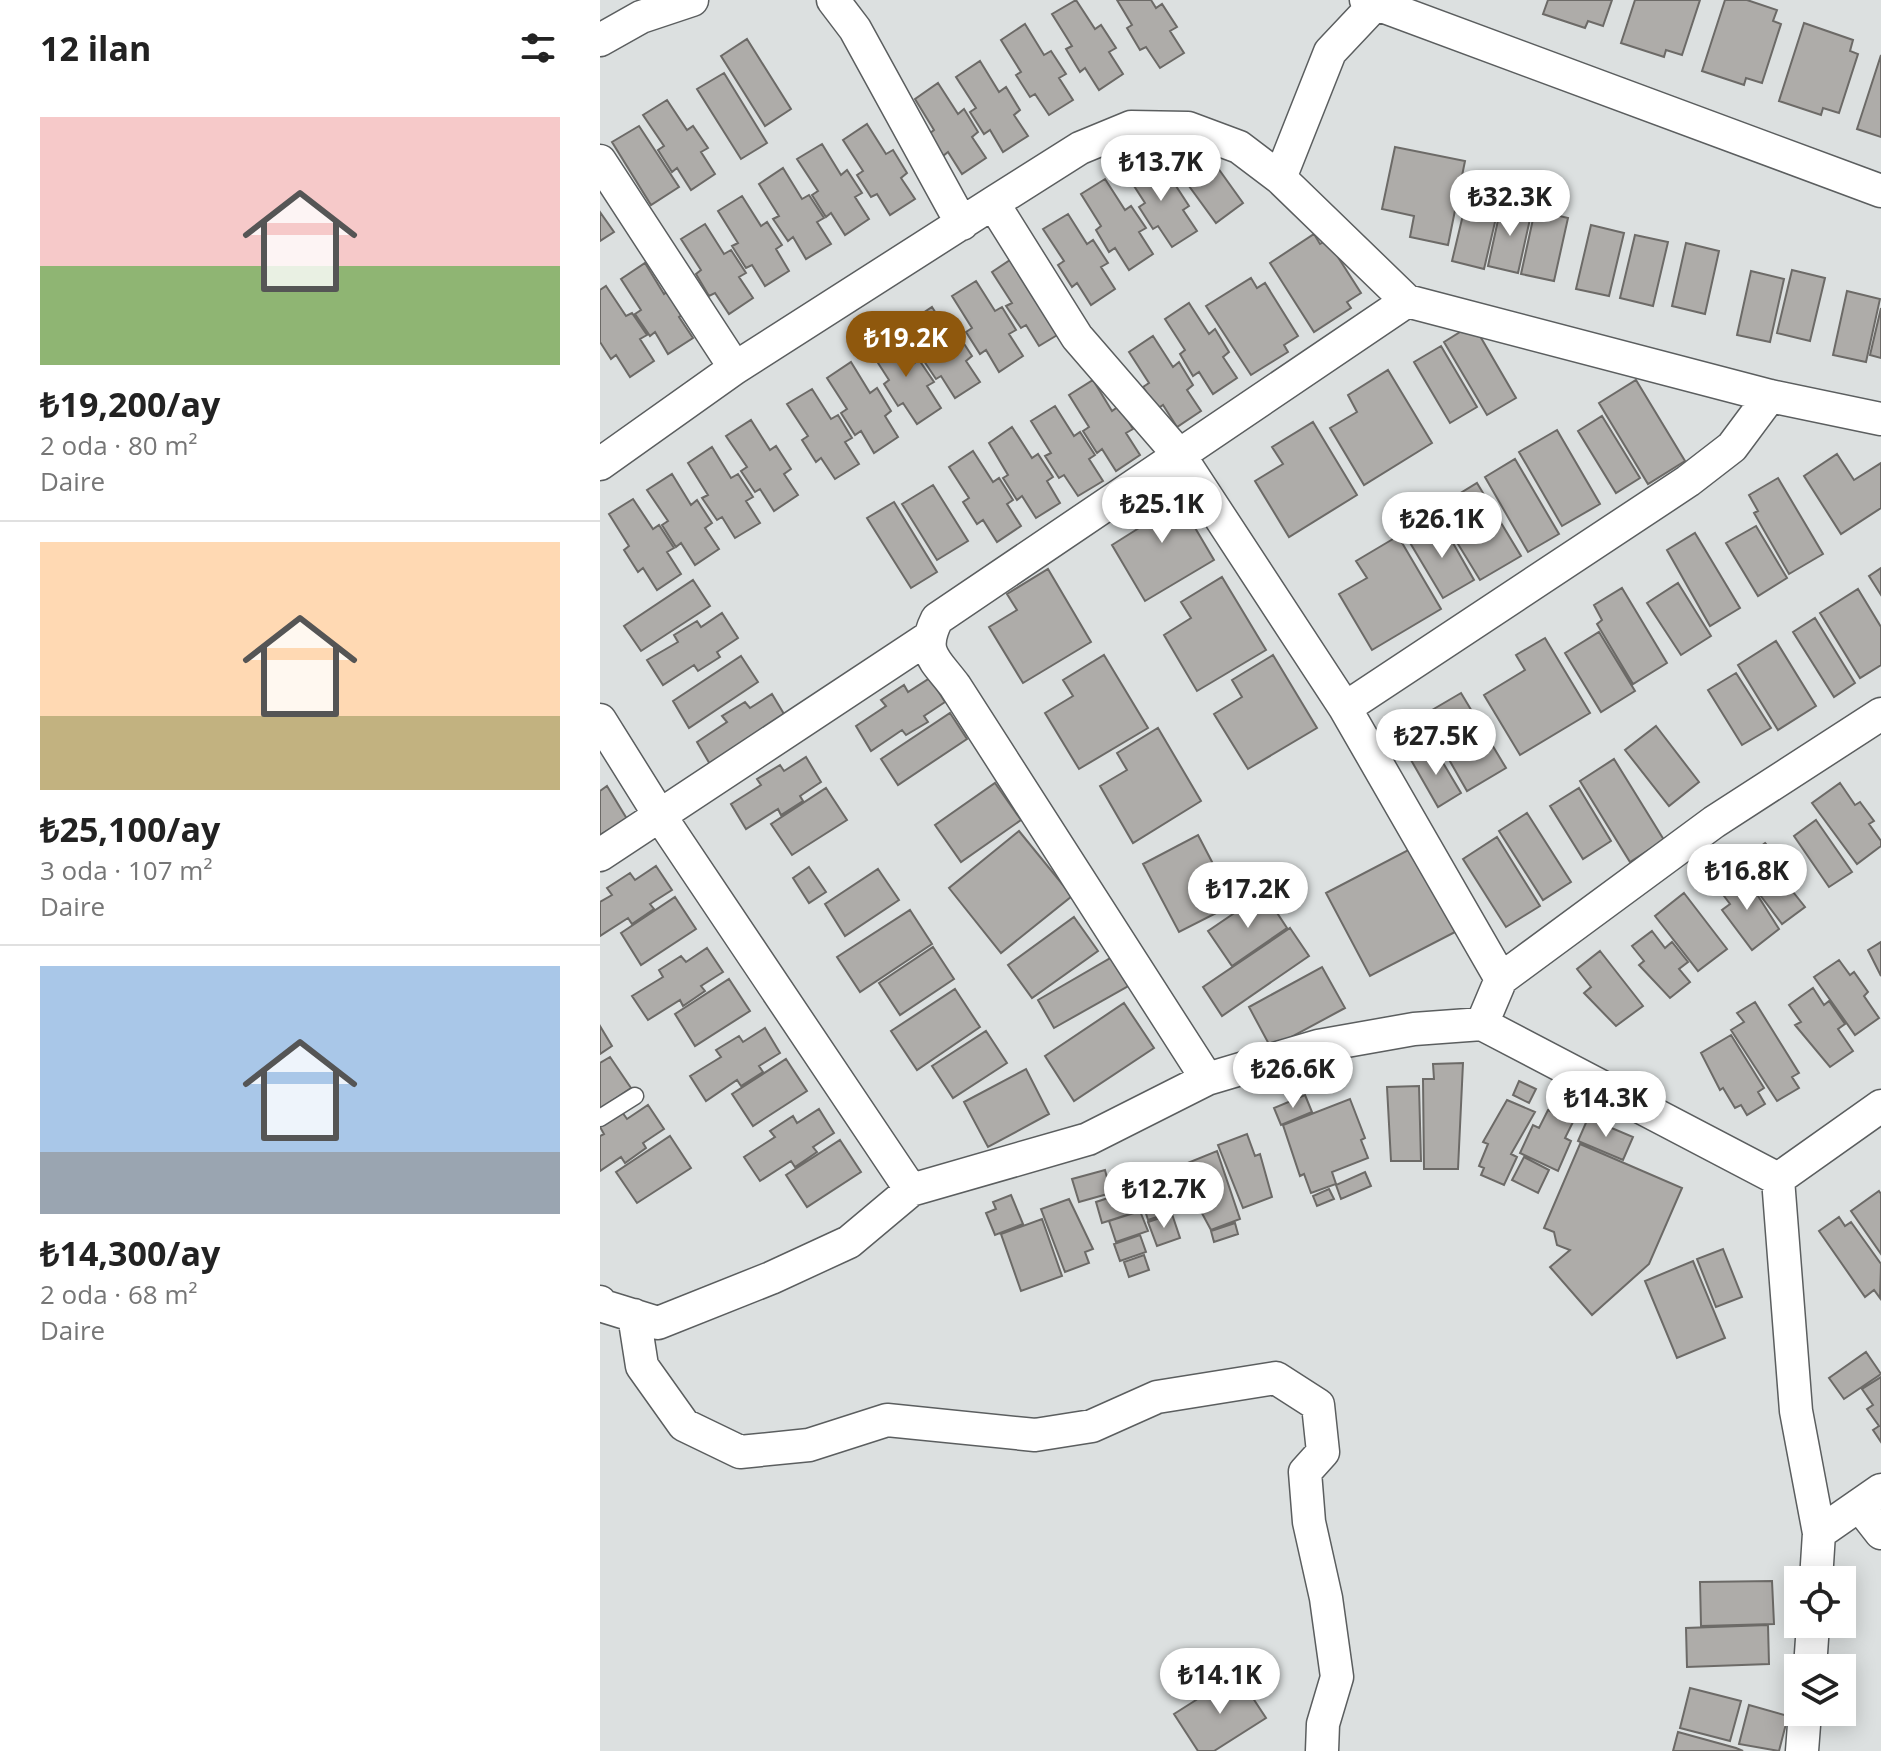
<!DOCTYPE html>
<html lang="tr">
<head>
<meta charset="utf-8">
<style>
  :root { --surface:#fff; --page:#f2f2f2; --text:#222; --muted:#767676; --line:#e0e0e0; --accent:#8f580d }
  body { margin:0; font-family:"Open Sans",sans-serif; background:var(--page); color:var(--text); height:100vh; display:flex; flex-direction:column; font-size:30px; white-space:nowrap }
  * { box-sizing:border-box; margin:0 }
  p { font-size:26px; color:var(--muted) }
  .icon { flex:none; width:44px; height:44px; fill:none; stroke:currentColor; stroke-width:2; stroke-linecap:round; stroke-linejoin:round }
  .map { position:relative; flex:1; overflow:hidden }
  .panel { display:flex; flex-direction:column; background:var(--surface); width:600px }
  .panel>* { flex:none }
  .fabs { position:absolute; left:1184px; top:1566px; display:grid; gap:16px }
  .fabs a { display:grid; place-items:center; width:72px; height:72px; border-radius:0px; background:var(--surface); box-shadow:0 4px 20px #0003; font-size:40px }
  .price { position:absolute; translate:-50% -68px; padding:0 18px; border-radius:28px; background:#fff; color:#222; font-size:26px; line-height:52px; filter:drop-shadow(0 2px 4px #0008) }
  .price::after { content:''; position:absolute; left:50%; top:48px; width:24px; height:18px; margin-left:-12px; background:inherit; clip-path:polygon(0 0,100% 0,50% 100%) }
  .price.active { background:var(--accent); color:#fff }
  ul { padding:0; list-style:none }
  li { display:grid; align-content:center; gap:16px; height:424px; padding:0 40px }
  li+li { border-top:2px solid var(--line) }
  li span { display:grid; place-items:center; height:248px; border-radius:0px; color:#555 }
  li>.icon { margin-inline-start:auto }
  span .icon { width:144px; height:144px; fill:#fffc; stroke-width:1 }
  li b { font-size:34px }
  h2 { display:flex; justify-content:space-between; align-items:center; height:96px; padding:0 40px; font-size:34px }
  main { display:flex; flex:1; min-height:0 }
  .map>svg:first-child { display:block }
  .building { fill:#aeaca9; stroke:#6c6a67; stroke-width:2 }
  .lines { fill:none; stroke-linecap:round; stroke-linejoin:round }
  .service-casing { stroke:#5b5e5f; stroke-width:19 }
  .minor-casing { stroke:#5b5e5f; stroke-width:35 }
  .service { stroke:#fff; stroke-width:16 }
  .minor { stroke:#fff; stroke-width:32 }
</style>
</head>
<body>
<main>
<section class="panel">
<h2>12 ilan<svg class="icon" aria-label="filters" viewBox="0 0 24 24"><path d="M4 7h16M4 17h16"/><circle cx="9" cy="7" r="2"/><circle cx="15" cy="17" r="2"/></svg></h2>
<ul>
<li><span style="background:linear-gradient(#f6c9c9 60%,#8fb573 0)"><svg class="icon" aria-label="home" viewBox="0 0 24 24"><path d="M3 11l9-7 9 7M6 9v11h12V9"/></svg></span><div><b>₺19,200/ay</b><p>2 oda · 80 m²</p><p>Daire</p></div></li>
<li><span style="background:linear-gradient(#ffd9b3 70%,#c2b280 0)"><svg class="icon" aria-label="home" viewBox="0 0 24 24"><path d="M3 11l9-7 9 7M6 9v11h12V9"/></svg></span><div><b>₺25,100/ay</b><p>3 oda · 107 m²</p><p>Daire</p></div></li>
<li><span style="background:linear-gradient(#a9c7e8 75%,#9aa5b1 0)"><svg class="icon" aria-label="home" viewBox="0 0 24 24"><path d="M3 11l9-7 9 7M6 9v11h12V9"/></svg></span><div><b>₺14,300/ay</b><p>2 oda · 68 m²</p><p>Daire</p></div></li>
</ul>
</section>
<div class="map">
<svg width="1281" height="1751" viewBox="0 0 1281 1751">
  <rect width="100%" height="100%" fill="#dce0e0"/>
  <path class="building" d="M476 0 495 29 501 25 516 48 509 52 523 74 499 90 485 68 480 72 466 49 472 46 452 14Z
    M517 0H551L556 8 562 4 577 27 570 31 584 53 560 68 546 47 540 50 527 28 532 25Z
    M948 0H1012L1003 26 988 21 985 28 943 14Z
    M1035 0H1100L1082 55 1066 50 1064 57 1021 43Z
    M1125 0H1147L1177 10 1173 21 1181 24 1162 83 1146 78 1144 85 1102 71Z
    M1204 23 1253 40 1250 51 1258 54 1239 113 1223 108 1221 115 1179 101Z
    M425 24 444 55 451 51 466 74 459 78 473 100 449 115 435 94 430 97 416 75 421 72 401 40Z
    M147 39 191 109 165 126 121 56Z
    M1281 55V137L1257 129Z
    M380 61 399 92 406 87 420 110 414 115 428 136 403 152 390 130 384 134 370 112 376 108 356 77Z
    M124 73 167 143 141 159 97 89Z
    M338 83 358 114 364 109 378 132 372 137 386 158 362 174 348 152 343 156 329 134 334 130 315 99Z
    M67 100 87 130 93 126 108 148 101 152 115 174 91 190 77 168 72 172 58 150 64 146 43 115Z
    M267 124 286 154 293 150 307 173 301 178 315 199 290 215 277 194 271 197 257 175 263 171 243 140Z
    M39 126 79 187 51 205 12 142Z
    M222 144 241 175 247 170 262 193 255 197 269 219 245 235 231 213 226 217 212 195 218 191 197 159Z
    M795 147 865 161 848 245 810 237 814 216 782 209Z
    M605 150 643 203 616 223 578 171Z
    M549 157 568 187 574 183 589 206 583 210 597 231 572 247 558 226 553 229 539 207 545 203 525 172Z
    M183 168 202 199 209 195 224 218 217 222 231 244 206 259 193 237 188 241 173 219 179 216 159 184Z
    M505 179 525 210 531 206 546 228 539 232 553 254 529 270 515 248 509 252 496 230 501 226 481 194Z
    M142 196 161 226 167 222 182 245 176 249 189 271 165 286 152 265 146 268 132 246 138 243 118 211Z
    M867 198 899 205 884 269 852 261Z
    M902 202 932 210 918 273 888 266Z
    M935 210 968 218 954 281 921 274Z
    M0 212 14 232 0 241Z
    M468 214 487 244 493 240 508 263 501 267 515 289 491 305 477 283 472 287 458 265 464 261 443 229Z
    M105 224 124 254 131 250 146 273 139 277 153 298 129 314 115 293 109 296 96 274 101 270 81 239Z
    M991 225 1024 233 1009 296 976 289Z
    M714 234 720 244 727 240 761 293 747 302 751 308 714 332 670 263Z
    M1035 235 1068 242 1053 306 1020 298Z
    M1086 243 1119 251 1105 314 1072 306Z
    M416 256 464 331 439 346 426 325 421 328 406 306 412 303 392 272Z
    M45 263 64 294 71 289 86 312 79 317 93 338 68 354 55 332 50 336 35 314 41 310 21 279Z
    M1192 270 1225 278 1210 341 1177 333Z
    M1151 271 1184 279 1170 342 1137 335Z
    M651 278 657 288 665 283 698 336 684 345 688 352 651 375 606 306Z
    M376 281 395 311 402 307 416 330 409 334 423 356 399 372 386 350 380 354 366 332 372 328 352 296Z
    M6 286 26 316 32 313 47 335 40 339 54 361 30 377 16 355 11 359 0 342V290Z
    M1247 291 1280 299 1266 362 1233 355Z
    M589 303 609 334 615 329 629 352 623 357 637 378 613 394 599 372 593 376 580 354 585 350 565 319Z
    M332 307 351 337 357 333 372 356 366 361 380 382 355 398 341 376 336 379 322 358 328 354 308 323Z
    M1281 308V358L1270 355Z
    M873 324 916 398 887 415 844 342Z
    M294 333 313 364 319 360 334 382 327 386 341 408 317 424 303 403 298 406 284 384 289 380 269 349Z
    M553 336 573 367 579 362 593 385 587 390 601 411 577 427 563 405 557 409 543 387 549 383 529 352Z
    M841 346 877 407 850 423 814 362Z
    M251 362 270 393 277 388 291 411 285 416 298 437 274 453 261 431 255 435 241 413 247 409 227 378Z
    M788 370 832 443 764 485 730 428 757 412 748 395Z
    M493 380 512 411 519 406 533 429 526 433 540 455 516 471 502 449 497 453 483 431 489 427 469 395Z
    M1036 380 1085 461 1048 484 999 403Z
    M212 389 231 419 238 415 252 438 245 442 259 464 235 479 221 458 216 462 202 440 208 436 187 404Z
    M455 406 474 436 480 432 495 455 489 459 503 481 478 496 464 475 459 478 445 456 451 453 431 421Z
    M1002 416 1040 478 1016 493 978 431Z
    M151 420 170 450 176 446 191 469 184 474 198 495 174 511 160 489 155 492 141 471 147 467 126 436Z
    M713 422 757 495 689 537 655 481 683 464 672 447Z
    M412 427 432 458 438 454 453 477 447 481 460 503 436 518 422 496 417 500 403 478 408 475 389 443Z
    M957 430 1000 504 962 526 919 452Z
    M112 447 131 478 138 474 153 497 146 501 160 523 135 538 122 517 117 520 102 498 108 495 88 463Z
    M373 451 393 482 399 478 413 500 407 504 421 526 397 542 383 520 377 524 363 502 369 498 349 467Z
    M1237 454 1254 480 1281 463V508L1241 534 1204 476Z
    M915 459 959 534 928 552 885 477Z
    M72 474 91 505 97 500 112 523 105 528 119 549 95 565 81 543 76 547 62 525 68 521 47 490Z
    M1178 478 1223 554 1189 574 1154 513 1158 511 1149 495Z
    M877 483 921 556 880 580 836 508Z
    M333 485 368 541 337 560 302 504Z
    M571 487 614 560 545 601 512 545 539 528 529 511Z
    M33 499 53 529 59 525 74 548 67 552 81 574 57 590 43 568 38 572 24 550 29 546 9 514Z
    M294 502 337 572 311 588 267 518Z
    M841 522 874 580 843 598 809 541Z
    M1156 526 1187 578 1158 596 1126 543Z
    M1095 533 1140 608 1110 626 1067 550Z
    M798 536 841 609 772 650 739 594 767 578 756 561Z
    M1281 568V595L1269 576Z
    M448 569 491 642 423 683 389 627 417 610 407 594Z
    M622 577 666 650 597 691 564 635 591 618 581 602Z
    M93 580 110 606 41 651 24 626Z
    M1078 583 1111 636 1081 655 1047 603Z
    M1022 588 1067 663 1033 684 997 624 1002 620 994 605Z
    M1258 589 1281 627V665L1260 678 1220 613Z
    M122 613 138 638 117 652 120 657 98 671 94 665 63 685 47 660 78 642 74 635 97 621 101 627Z
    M1215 618 1255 683 1234 697 1193 632Z
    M999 632 1035 691 1001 712 965 653Z
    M945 638 990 713 920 755 884 695 925 670 916 655Z
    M1176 641 1216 706 1178 730 1138 665Z
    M504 655 548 728 479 769 445 713 473 696 463 680Z
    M673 655 717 728 648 769 614 714 642 697 632 680Z
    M141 656 158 682 89 728 73 701Z
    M1136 673 1171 728 1142 745 1108 690Z
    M330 678 345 702 324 716 328 722 306 735 302 730 271 751 256 726 286 706 281 700 304 685 308 692Z
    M861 693 906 768 867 791 832 730 841 725 832 710Z
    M172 694 187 719 111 766 97 742 127 722 122 716 145 702 150 708Z
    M350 713 367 739 298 785 281 759Z
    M1056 726 1099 782 1069 806 1025 750Z
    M558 728 601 801 533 843 500 786 527 770 517 753Z
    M833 746 861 793 838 807 811 760Z
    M206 757 221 782 200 796 203 801 181 815 178 809 146 829 131 804 161 785 157 779 180 765 184 771Z
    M1014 759 1064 840 1030 862 980 781Z
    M395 783 421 820 361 862 335 825Z
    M1240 783 1255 805 1260 802 1274 821 1269 824 1281 841V846L1257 864 1212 803Z
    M7 786 27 819 0 835V791Z
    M226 788 247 820 192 855 171 824Z
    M979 788 1011 841 983 859 950 806Z
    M927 813 971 882 943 900 899 831Z
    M1216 820 1252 872 1229 887 1194 836Z
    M419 831 472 896 401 953 349 888Z
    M598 835 634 904 579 932 543 864Z
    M897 837 940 906 906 927 863 859Z
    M1165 843 1194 877 1186 883 1205 907 1182 924 1151 883 1155 880 1141 861Z
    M814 847 857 931 770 976 726 893Z
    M56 866 72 890 50 904 54 909 32 924 28 918 0 936V902L12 895 7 888 30 873 35 880Z
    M209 867 226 892 209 903 193 878Z
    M278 869 299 900 245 936 225 904Z
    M1137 874 1148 887 1151 885 1179 929 1152 950 1122 910 1130 904 1118 888Z
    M664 893 687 928 632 966 608 931Z
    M1084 893 1127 949 1098 971 1055 916Z
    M75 897 96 929 41 965 21 933Z
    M310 910 332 944 260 992 237 957Z
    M474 917 498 951 432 998 408 965Z
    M690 928 709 956 622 1016 603 987Z
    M1052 931 1065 948 1072 942 1088 962 1079 969 1090 982 1070 998 1039 965 1044 961 1032 946Z
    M1281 942V976L1268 950Z
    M333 947 354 979 300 1015 279 983Z
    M107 948 123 972 101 986 105 991 83 1006 80 1000 48 1020 32 996 63 977 59 970 81 956 86 962Z
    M1000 951 1043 1006 1016 1026 984 993 991 987 977 969Z
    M514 956 530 985 454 1028 438 1000Z
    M1239 960 1250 975 1254 972 1268 992 1264 996 1279 1018 1255 1035 1214 977Z
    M722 967 745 1008 671 1048 649 1007Z
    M129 979 150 1011 95 1046 75 1014Z
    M1213 988 1224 1005 1229 1001 1245 1024 1238 1029 1253 1051 1230 1067 1195 1025 1201 1022 1189 1005Z
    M355 989 380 1027 317 1070 291 1031Z
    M1155 1002 1199 1073 1192 1077 1199 1088 1177 1101 1131 1030 1144 1022 1137 1013Z
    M524 1003 554 1048 474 1101 445 1056Z
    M0 1026 12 1046 0 1054Z
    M165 1028 180 1053 159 1066 163 1072 141 1086 137 1080 106 1101 90 1076 121 1057 116 1050 139 1036 143 1042Z
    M386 1031 407 1063 353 1098 332 1066Z
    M1131 1035 1164 1088 1158 1092 1165 1104 1147 1115 1141 1105 1135 1108 1123 1088 1120 1090 1101 1053Z
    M10 1057 31 1088 0 1109V1063Z
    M186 1059 207 1091 153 1126 132 1094Z
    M863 1063 858 1169H824L823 1079H834L833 1064Z
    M426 1069 449 1114 388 1147 364 1102Z
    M919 1081 936 1089 929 1103 913 1095Z
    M819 1086 821 1161H791L787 1087Z
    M705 1095 712 1112 681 1125 674 1108Z
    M750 1099 765 1138 761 1140 768 1158 732 1172 736 1184 711 1193 704 1174 700 1176 683 1125Z
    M907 1100 935 1112 911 1154 917 1157 904 1185 881 1175 884 1168 879 1166 888 1144 883 1142Z
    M48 1105 64 1129 43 1143 46 1148 25 1163 21 1157 0 1171V1136L4 1134 0 1127 22 1112 27 1119Z
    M219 1109 234 1133 213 1147 217 1152 195 1167 191 1161 160 1181 144 1157 175 1137 170 1131 193 1116 197 1123Z
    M948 1110 973 1122 965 1138 971 1141 958 1171 920 1153 933 1125 939 1128Z
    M988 1118 1033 1137 1023 1160 978 1141Z
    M647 1134 655 1156 660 1154 672 1197 643 1208 618 1145Z
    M70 1136 91 1168 37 1203 16 1172Z
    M240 1140 261 1172 207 1207 186 1175Z
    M980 1144 1082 1188 1049 1264 992 1315 950 1267 970 1250 957 1245 954 1232 944 1228Z
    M617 1151 640 1219 611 1230 590 1191 594 1189 585 1164Z
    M924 1157 949 1170 938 1193 912 1180Z
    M556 1165 565 1192 534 1203 524 1176Z
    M505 1170 511 1193 479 1202 472 1179Z
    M765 1172 771 1186 741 1199 736 1185Z
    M729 1189 734 1199 717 1206 713 1196Z
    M1279 1191 1281 1194V1254L1251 1211Z
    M526 1192 533 1213 502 1223 496 1202Z
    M565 1193 572 1212 548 1220 542 1201Z
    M411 1195 423 1224 395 1235 386 1213 396 1209 393 1202Z
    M469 1199 493 1249 485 1252 489 1263 465 1272 441 1209Z
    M540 1211 548 1231 516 1242 509 1221Z
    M572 1214 580 1238 557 1246 548 1222Z
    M1239 1217 1245 1226 1251 1222 1281 1264 1280 1298 1274 1290 1265 1297 1219 1231Z
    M442 1219 462 1276 421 1291 401 1234Z
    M635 1223 638 1234 614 1242 611 1231Z
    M540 1235 546 1252 520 1261 514 1244Z
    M1123 1249 1142 1297 1116 1307 1097 1259Z
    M544 1255 549 1270 529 1277 524 1262Z
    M1093 1261 1125 1338 1077 1358 1045 1281Z
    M1266 1352 1281 1374 1244 1399 1229 1378Z
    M1281 1377V1442L1273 1430 1279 1426 1267 1409 1273 1405 1262 1389Z
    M1172 1581 1174 1624 1101 1626 1100 1582Z
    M1168 1625 1169 1664 1087 1667 1086 1628Z
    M637 1674 666 1718 614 1751H598L574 1714Z
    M1090 1688 1141 1701 1130 1741 1080 1728Z
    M1149 1705 1188 1716 1179 1751 1139 1744Z
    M1078 1732 1136 1748 1143 1751H1073Z"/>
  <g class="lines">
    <g class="service-casing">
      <path id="service" d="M0 1118 35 1096"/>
    </g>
    <g class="minor-casing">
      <path id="minor" d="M233 0 255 29 362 224
        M766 0 1281 191
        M0 40 41 17 92 0
        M0 161 135 368
        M680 178 730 52 779 0
        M393 203 477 337 580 456 745 708 901 979
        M0 464 135 368 393 203 480 148 531 127 588 128 639 147 680 178 807 301 1170 396 1281 419
        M745 708 1088 481 1132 447 1170 396
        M0 720 60 816 311 1190
        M0 855 328 638
        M882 1024 901 979 1114 822 1281 714
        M607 1079 355 686C335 659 320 653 337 619L807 301
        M1178 1179 1196 1411 1219 1533 1216 1580
        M1178 1179 1281 1106
        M0 1302 3 1306 58 1323 171 1278 249 1242 311 1190 488 1139 607 1079 718 1046 814 1029 882 1024 1178 1179
        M34 1315 42 1366 84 1425 140 1452 209 1445 287 1420 435 1435 492 1426 557 1397 676 1378 718 1405 723 1452 705 1472 709 1522 726 1598 737 1677 723 1724 722 1751
        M1259 1505 1281 1533
        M1219 1533 1281 1490
        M1210 1668 1213 1624
        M1202 1751 1205 1712"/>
    </g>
    <use href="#service" class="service"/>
    <use href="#minor" class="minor"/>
  </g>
</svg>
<div class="fabs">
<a><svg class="icon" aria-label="locate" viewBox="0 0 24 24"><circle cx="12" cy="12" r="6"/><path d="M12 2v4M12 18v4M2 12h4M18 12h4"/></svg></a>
<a><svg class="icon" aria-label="layers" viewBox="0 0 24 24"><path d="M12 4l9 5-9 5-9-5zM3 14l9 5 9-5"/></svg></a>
</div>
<b class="price" style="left:561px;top:203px">₺13.7K</b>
<b class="price" style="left:910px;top:238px">₺32.3K</b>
<b class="price active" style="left:306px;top:379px">₺19.2K</b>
<b class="price" style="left:562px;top:545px">₺25.1K</b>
<b class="price" style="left:842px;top:560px">₺26.1K</b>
<b class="price" style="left:836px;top:777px">₺27.5K</b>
<b class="price" style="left:1147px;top:912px">₺16.8K</b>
<b class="price" style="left:648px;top:930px">₺17.2K</b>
<b class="price" style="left:693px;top:1110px">₺26.6K</b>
<b class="price" style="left:1006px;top:1139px">₺14.3K</b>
<b class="price" style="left:564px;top:1230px">₺12.7K</b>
<b class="price" style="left:620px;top:1716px">₺14.1K</b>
</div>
</main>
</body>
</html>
